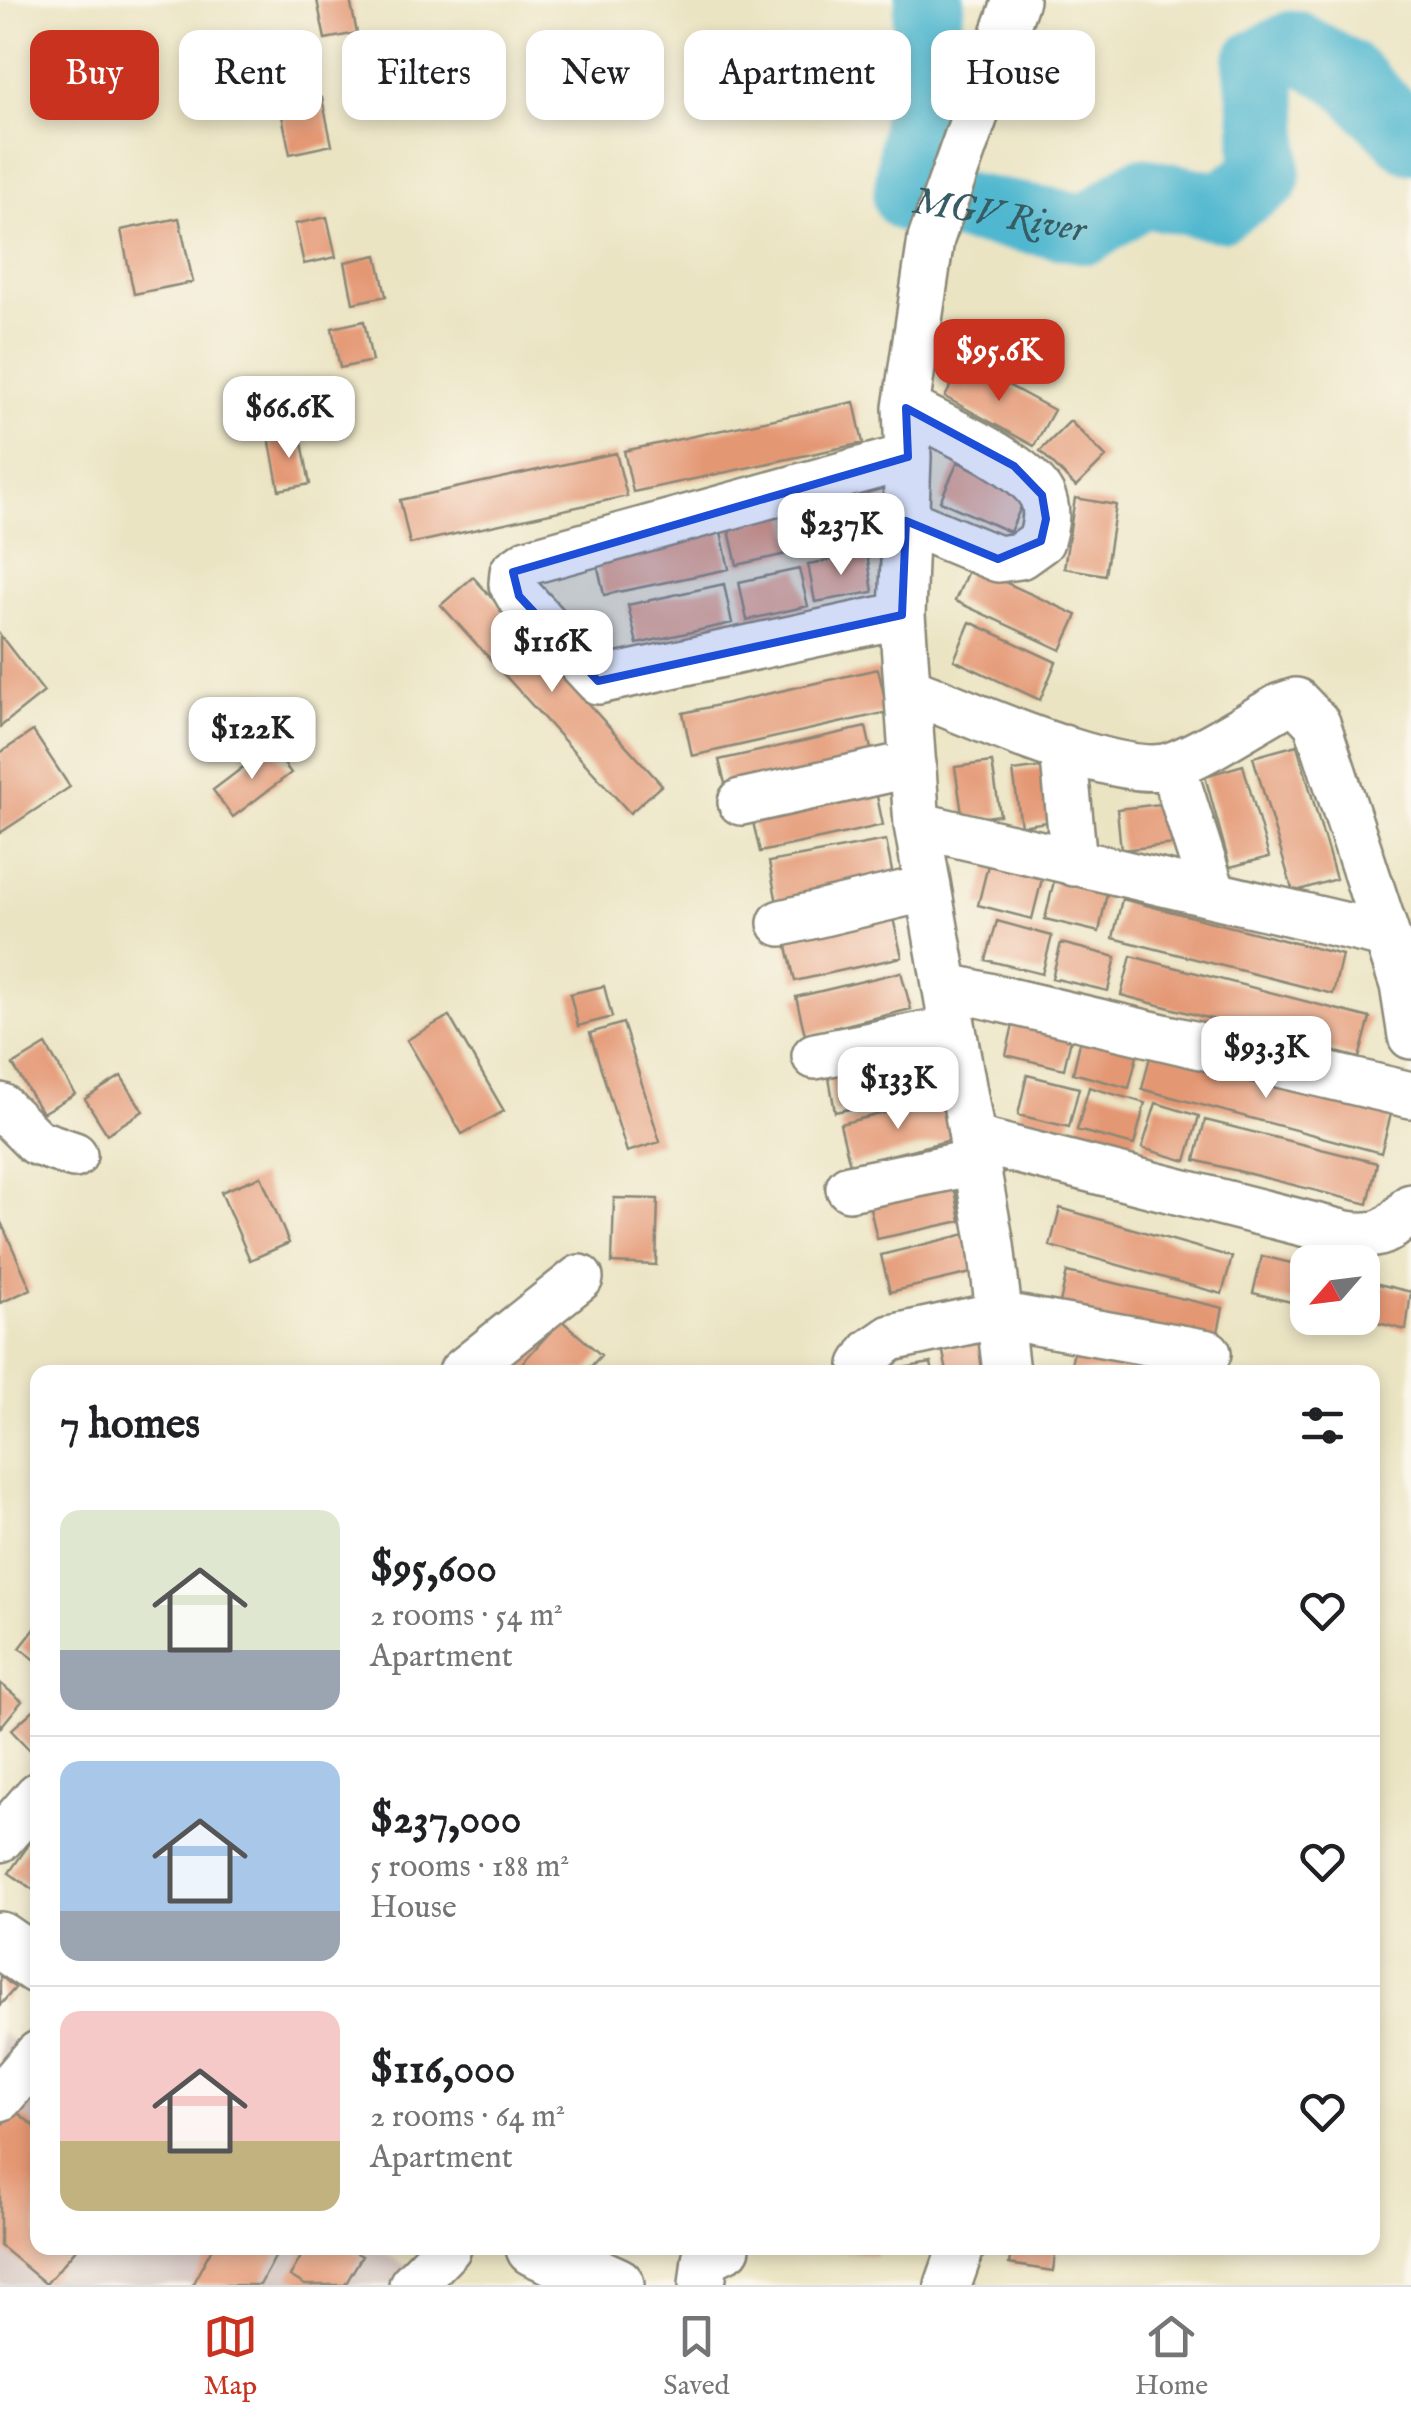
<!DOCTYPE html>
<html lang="en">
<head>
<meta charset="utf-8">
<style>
  :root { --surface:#fff; --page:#f2f2f2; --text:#202124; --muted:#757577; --line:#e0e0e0; --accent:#c8321e }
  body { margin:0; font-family:"IM FELL English",serif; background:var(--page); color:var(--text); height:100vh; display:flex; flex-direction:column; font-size:38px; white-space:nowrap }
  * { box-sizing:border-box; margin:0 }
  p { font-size:32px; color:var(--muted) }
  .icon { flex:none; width:55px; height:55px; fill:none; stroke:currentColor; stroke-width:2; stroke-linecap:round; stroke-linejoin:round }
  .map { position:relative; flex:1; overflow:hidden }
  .details { position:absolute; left:30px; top:1365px; width:1350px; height:890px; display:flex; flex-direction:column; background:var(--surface); border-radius:20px; box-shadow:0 5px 15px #0003 }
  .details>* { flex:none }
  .banner { position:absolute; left:30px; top:30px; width:1352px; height:90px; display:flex; gap:20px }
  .needle { width:65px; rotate:242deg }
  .tools { position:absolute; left:1290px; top:1245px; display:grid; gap:20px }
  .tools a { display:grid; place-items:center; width:90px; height:90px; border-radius:20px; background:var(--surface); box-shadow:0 5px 15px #0003; font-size:50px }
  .price { position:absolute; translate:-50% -85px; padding:0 22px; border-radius:20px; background:#fff; color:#222; font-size:32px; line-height:65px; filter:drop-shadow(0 2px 5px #0008) }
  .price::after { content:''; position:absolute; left:50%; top:60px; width:30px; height:22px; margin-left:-15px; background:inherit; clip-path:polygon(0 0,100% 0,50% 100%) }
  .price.selected { background:var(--accent); color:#fff }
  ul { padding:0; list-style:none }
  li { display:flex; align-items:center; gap:30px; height:250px; padding:0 30px }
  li+li { border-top:2px solid var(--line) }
  li span { display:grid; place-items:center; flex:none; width:280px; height:200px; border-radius:20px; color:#555 }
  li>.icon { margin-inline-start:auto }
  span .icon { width:120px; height:120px; fill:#fffc; stroke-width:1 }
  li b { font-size:42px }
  h2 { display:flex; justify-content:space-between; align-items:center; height:120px; padding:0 30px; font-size:42px }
  .pill { padding:0 35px; border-radius:20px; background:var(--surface); box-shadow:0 5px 15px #0003; font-size:35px; line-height:90px }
  .pill.selected { background:var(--accent); color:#fff }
  .tabs { display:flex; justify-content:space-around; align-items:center; height:140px; border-top:2px solid var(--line); background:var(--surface); font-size:28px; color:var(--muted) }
  .tabs a { display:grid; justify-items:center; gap:5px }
  .tabs .selected { color:var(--accent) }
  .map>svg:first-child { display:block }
  .industrial { fill:#d0c0bc }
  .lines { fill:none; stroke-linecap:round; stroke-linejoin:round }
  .river { stroke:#50b7cf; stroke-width:70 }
  .building { fill:#e49773 }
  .minor-casing { stroke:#8b8877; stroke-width:50 }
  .major-casing { stroke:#8b8877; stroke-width:60 }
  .minor { stroke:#fff; stroke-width:45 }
  .major { stroke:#fff; stroke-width:55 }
  .marked { fill:#1d4ed8; fill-opacity:0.2; stroke:#1d4ed8; stroke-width:8; stroke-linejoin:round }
  .labels { text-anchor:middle; stroke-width:9; stroke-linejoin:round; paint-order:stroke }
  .water-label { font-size:38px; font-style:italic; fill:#385c64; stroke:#fbf7ec }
</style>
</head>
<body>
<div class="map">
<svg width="1411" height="2285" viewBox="0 0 1411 2285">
  <rect width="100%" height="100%" fill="#fbf7ec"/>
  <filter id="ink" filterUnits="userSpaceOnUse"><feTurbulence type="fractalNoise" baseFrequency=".01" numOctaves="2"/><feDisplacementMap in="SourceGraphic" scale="20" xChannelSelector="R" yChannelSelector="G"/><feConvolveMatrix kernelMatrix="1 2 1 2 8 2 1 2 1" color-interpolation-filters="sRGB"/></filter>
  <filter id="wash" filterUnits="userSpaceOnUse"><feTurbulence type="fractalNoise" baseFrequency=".0048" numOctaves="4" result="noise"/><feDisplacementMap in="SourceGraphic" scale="40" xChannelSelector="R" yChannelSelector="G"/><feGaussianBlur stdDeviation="2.25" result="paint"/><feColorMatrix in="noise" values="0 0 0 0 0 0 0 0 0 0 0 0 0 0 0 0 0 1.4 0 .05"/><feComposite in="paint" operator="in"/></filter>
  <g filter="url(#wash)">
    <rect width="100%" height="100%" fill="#ebe4c3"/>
    <path class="industrial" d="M0 2032 37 2055 38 2248H372L447 2285H0Z"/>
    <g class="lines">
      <path class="river" id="s1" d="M930 0 908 198 1088 229 1142 192 1220 207 1266 177 1265 123 1258 64 1294 45 1345 73 1411 139"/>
    </g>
    <g id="blocks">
      <path class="building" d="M317 0H350L357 33 325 39Z
        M274 37 283 77 251 84 242 44Z
        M322 98 332 145 290 154 280 106Z
        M327 217 336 257 304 264 295 224Z
        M179 218 193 282 134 294 121 230Z
        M377 255 386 296 353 303 345 262Z
        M364 321 372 361 340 368 332 328Z
        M964 361 1054 410 1034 446 945 397Z
        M854 402 863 443 633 492 624 451Z
        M1070 421 1106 457 1076 487 1040 451Z
        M300 432 310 484 279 490 269 437Z
        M616 453 627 496 410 544 400 500Z
        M958 462 1027 493 1010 532 940 501Z
        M857 496 865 538 801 551 793 509Z
        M1075 498 1116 505 1105 575 1064 568Z
        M786 513 795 552 737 565 728 526Z
        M720 527 729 569 604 595 595 554Z
        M867 554 873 592 815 602 808 564Z
        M970 566 1077 615 1061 650 955 601Z
        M799 569 808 606 747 620 739 582Z
        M473 577 662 785 630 813 441 605Z
        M724 584 732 623 637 644 628 605Z
        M970 622 1056 662 1040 700 954 660Z
        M0 635 44 692 0 727Z
        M878 669 888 712 692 756 683 713Z
        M866 727 875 767 729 799 719 760Z
        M33 731 70 787 0 833V753Z
        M1297 745 1336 879 1293 892 1253 757Z
        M271 746 291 773 233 817 213 790Z
        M992 762 1000 815 963 820 955 767Z
        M1243 765 1269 857 1230 867 1205 776Z
        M1051 766 1059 820 1021 826 1013 771Z
        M874 782 883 825 760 852 750 809Z
        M1170 803 1175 844 1121 850 1117 809Z
        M886 840 894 882 777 903 769 862Z
        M988 865 1042 879 1032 919 978 905Z
        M1054 881 1107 893 1099 932 1045 919Z
        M1122 899 1342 955 1333 994 1113 938Z
        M892 914 902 957 795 981 785 938Z
        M997 921 1052 936 1042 974 986 960Z
        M1061 943 1116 957 1108 991 1052 978Z
        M1131 956 1370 1018 1359 1058 1121 995Z
        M901 972 911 1009 805 1035 796 997Z
        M604 986 612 1017 578 1026 570 994Z
        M449 1016 504 1111 462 1134 407 1040Z
        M1015 1016 1073 1030 1064 1069 1006 1055Z
        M623 1023 660 1142 627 1152 590 1033Z
        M1082 1034 1139 1048 1129 1088 1073 1073Z
        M46 1045 75 1094 42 1113 13 1065Z
        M1152 1049 1391 1114 1381 1153 1142 1089Z
        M932 1051 941 1090 835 1112 828 1072Z
        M1027 1075 1079 1088 1069 1127 1018 1115Z
        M121 1076 143 1111 107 1134 85 1099Z
        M1089 1087 1145 1103 1134 1145 1077 1130Z
        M945 1098 955 1139 850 1165 840 1124Z
        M1156 1103 1199 1116 1186 1161 1142 1148Z
        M1205 1120 1377 1163 1368 1204 1195 1160Z
        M261 1176 289 1243 250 1260 221 1192Z
        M953 1181 961 1221 877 1239 868 1199Z
        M614 1198 658 1199 656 1265 612 1263Z
        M1060 1208 1232 1257 1222 1294 1050 1246Z
        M0 1220 31 1289 0 1303Z
        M966 1234 975 1272 890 1292 881 1255Z
        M1262 1256 1308 1267V1306L1253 1293Z
        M1067 1272 1223 1308 1215 1347 1058 1311Z
        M1362 1280 1411 1292 1406 1330 1362 1319Z
        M561 1320 601 1355 586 1372H514Z
        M1078 1336 1208 1372H1069Z
        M986 1339 991 1372H947L942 1347Z
        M931 1363 933 1372H890V1370Z
        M38 1625V1662L20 1648Z
        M0 1683 22 1701 0 1728Z
        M38 1706V1759L11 1730Z
        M38 1831V1893L9 1873Z
        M0 1975 15 1988 0 2005Z
        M14 2110 38 2129V2248H77L46 2284 0 2246V2127Z
        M212 2248H280L260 2285H192Z
        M306 2248H348L362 2256 345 2285H305L290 2276Z
        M833 2248H877L876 2255Z
        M1012 2248H1056L1053 2271 1009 2264Z"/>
    </g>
  </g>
  <g filter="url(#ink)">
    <use href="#blocks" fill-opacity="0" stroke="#8b8877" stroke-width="2.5"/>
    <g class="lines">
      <g class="minor-casing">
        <path id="minor" d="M906 408C940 426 1025 462 1042 496 1049 511 1045 527 1041 541L1020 556 998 559 906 521
          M902 615 598 681 519 596 512 584 513 572 527 562 908 457
          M908 689C962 710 1122 783 1172 765 1204 754 1250 723 1281 706L1296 701 1317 723 1403 985 1411 1036
          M1063 748 1074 863
          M1172 765 1213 894
          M741 802 913 764
          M917 825 1385 935
          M781 923 928 888
          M945 986 1411 1095
          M815 1056 952 1029
          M0 1106 36 1142 74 1155
          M972 1139 1346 1234C1379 1238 1390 1233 1411 1207
          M849 1188 976 1162
          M462 1372 580 1278
          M863 1372V1365L871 1352 891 1338 998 1315 1208 1353
          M1006 1372 991 1245 917 825 902 615 908 457 906 408 931 239 1016 0
          M0 1839 38 1795
          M0 2098 38 2054
          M412 2285 448 2248
          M702 2285 705 2259 727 2248
          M948 2285 961 2248"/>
      </g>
      <g class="major-casing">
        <path id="major" d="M0 1940 38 1966
          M534 2248 616 2285"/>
      </g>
      <use href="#minor" class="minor"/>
      <use href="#major" class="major"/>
    </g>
  </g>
  <path class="marked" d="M906 408 1014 466 1042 495 1046 519 1041 541 998 559 906 521 902 615 598 681 519 596 513 572 908 457Z"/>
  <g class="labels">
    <g class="water-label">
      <text dy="13" stroke="none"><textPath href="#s1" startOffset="292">MGV River</textPath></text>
    </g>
  </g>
</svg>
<div class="tools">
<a><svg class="needle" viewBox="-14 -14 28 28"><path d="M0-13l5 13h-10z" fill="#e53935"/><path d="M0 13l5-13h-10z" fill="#757577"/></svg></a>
</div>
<b class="price selected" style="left:999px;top:404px">$95.6K</b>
<b class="price" style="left:289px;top:461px">$66.6K</b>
<b class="price" style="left:841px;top:578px">$237K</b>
<b class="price" style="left:552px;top:695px">$116K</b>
<b class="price" style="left:252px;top:782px">$122K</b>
<b class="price" style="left:1266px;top:1101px">$93.3K</b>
<b class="price" style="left:898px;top:1132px">$133K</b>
<div class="banner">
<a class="pill selected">Buy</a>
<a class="pill">Rent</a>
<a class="pill">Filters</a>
<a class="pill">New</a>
<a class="pill">Apartment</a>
<a class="pill">House</a>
</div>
<section class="details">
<h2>7 homes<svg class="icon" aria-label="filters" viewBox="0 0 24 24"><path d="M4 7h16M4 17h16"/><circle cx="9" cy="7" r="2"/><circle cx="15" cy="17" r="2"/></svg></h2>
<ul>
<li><span style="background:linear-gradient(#dfe7d0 70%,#9aa5b1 0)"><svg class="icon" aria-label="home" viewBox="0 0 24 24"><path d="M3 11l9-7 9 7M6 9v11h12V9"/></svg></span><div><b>$95,600</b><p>2 rooms · 54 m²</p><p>Apartment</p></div><svg class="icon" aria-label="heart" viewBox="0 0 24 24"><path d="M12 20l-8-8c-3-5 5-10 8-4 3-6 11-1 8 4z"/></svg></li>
<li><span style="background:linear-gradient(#a9c7e8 75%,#9aa5b1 0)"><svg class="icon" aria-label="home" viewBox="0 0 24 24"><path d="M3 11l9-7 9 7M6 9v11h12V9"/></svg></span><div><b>$237,000</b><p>5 rooms · 188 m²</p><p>House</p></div><svg class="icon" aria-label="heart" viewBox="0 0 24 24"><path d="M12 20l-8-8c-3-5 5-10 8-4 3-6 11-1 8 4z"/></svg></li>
<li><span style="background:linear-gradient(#f6c9c9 65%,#c2b280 0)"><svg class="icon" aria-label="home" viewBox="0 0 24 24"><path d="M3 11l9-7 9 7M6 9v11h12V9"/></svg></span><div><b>$116,000</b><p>2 rooms · 64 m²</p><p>Apartment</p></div><svg class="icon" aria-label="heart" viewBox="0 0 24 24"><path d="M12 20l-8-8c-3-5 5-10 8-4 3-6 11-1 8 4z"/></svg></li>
</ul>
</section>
</div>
<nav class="tabs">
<a class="selected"><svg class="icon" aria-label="map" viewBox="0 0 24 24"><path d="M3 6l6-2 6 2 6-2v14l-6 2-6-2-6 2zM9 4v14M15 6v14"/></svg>Map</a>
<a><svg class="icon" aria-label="saved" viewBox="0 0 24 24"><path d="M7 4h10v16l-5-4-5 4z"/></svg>Saved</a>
<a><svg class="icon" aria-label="home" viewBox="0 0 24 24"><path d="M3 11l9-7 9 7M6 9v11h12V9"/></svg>Home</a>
</nav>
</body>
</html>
